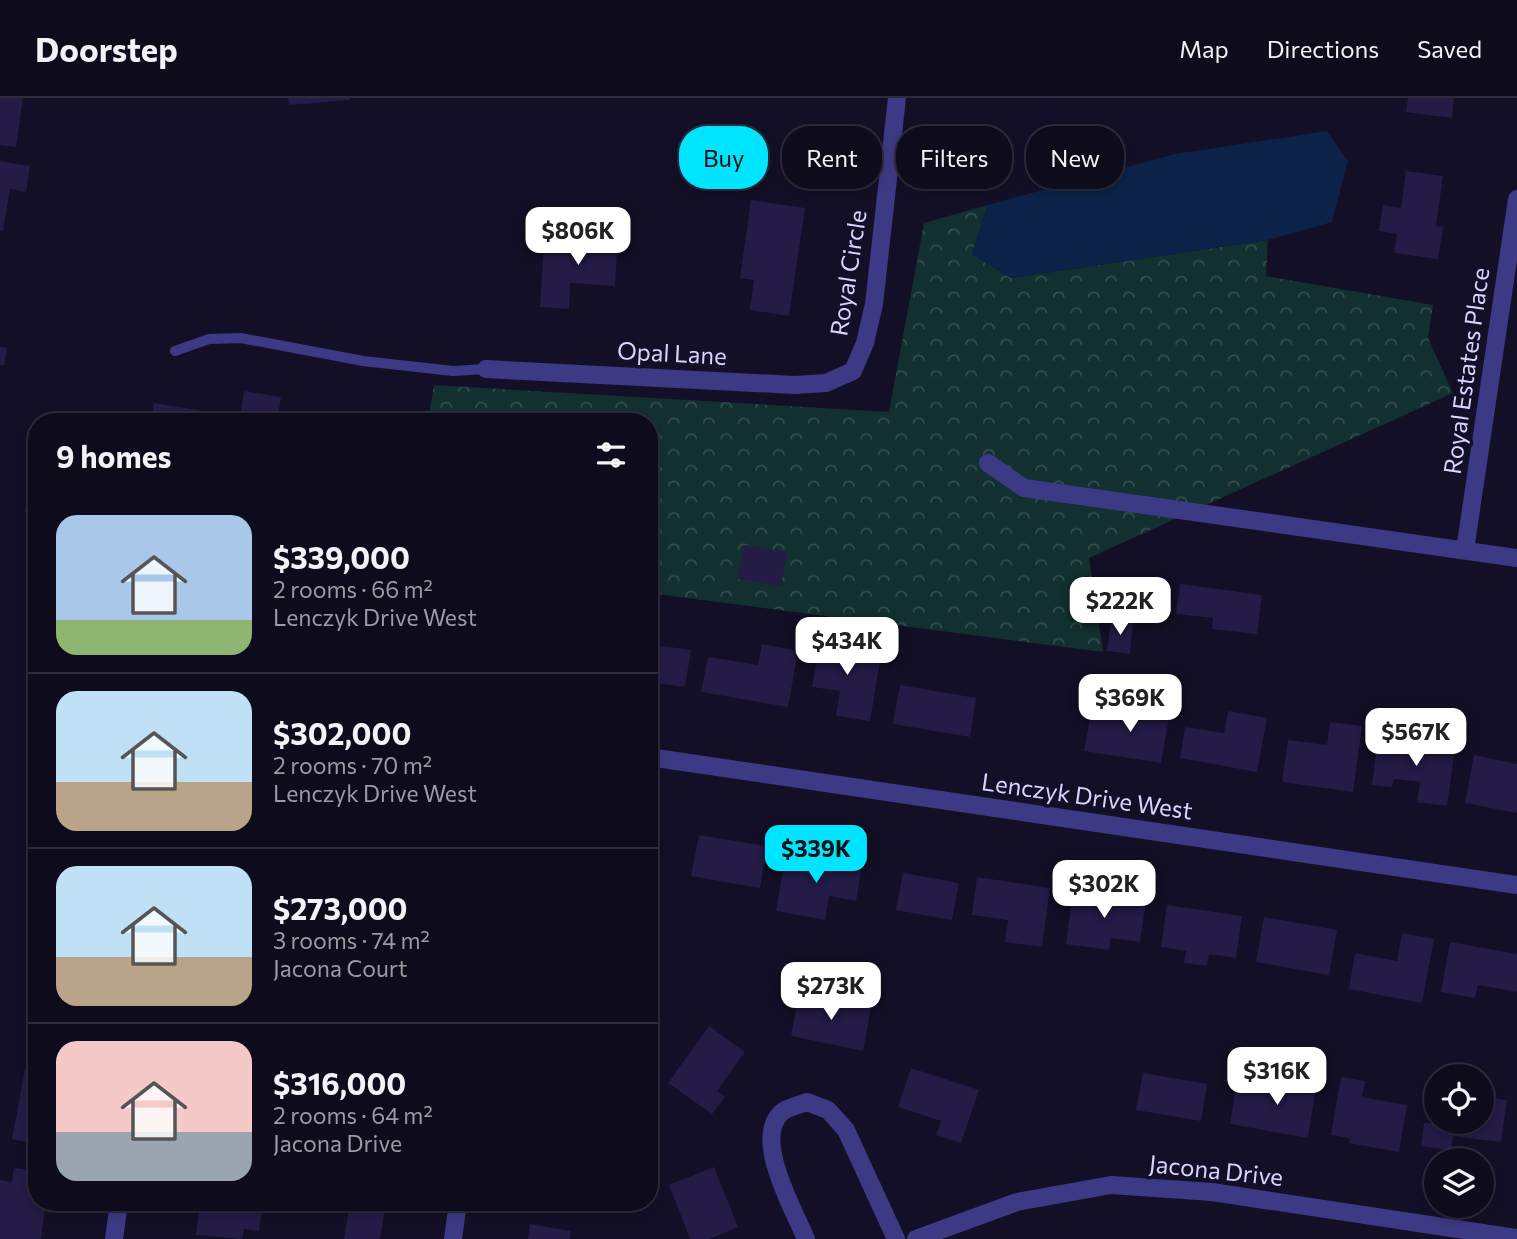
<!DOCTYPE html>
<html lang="en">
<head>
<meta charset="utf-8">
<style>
  :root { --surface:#0e0b1c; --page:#1c1929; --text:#f1f3f6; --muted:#9b9ba3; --line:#2e2b3b; --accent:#00e5ff }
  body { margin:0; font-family:Commissioner,sans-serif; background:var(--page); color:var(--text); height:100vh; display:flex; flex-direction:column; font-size:26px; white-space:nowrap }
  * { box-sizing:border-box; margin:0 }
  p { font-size:23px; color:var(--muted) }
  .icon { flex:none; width:38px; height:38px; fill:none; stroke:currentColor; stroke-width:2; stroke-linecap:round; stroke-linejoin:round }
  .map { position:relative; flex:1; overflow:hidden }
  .sheet { position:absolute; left:28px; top:315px; width:630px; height:798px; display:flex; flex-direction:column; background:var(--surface); border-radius:28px; box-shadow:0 4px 10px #0003,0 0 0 2px var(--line) }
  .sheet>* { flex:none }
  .guide { position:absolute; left:679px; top:28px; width:665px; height:63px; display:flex; gap:14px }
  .fabs { position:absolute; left:1424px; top:966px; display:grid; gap:14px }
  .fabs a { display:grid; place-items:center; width:70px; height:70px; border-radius:50%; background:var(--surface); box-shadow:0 4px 10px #0003,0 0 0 2px var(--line); font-size:35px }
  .price { position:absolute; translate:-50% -60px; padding:0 16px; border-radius:14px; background:#fff; color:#222; font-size:23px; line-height:46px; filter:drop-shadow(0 2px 4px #0008) }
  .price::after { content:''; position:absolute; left:50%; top:42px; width:21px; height:16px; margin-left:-10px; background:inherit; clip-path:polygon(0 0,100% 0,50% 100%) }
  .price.active { background:var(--accent); color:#111 }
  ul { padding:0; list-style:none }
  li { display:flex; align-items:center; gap:21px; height:175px; padding:0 28px }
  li+li { border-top:2px solid var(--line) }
  li span { display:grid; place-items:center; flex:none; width:196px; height:140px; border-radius:21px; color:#555 }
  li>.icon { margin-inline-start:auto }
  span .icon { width:84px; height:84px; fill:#fffc; stroke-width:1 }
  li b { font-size:30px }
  h2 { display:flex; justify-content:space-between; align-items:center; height:84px; padding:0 28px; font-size:30px }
  .tag { padding:0 24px; border-radius:28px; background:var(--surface); box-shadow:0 4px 10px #0003,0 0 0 2px var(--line); font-size:24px; line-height:63px }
  .tag.active { background:var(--accent); color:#111 }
  header { display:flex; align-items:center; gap:42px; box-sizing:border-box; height:98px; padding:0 35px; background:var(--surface); border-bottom:2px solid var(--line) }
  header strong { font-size:33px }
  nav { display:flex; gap:38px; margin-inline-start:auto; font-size:24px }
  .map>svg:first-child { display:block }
  .forest { fill:url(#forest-crowns) }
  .water { fill:#0c2248 }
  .building { fill:#241b47 }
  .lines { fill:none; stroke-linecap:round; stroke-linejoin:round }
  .service { stroke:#3d3a85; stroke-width:10 }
  .minor { stroke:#3d3a85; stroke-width:18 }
  .labels { text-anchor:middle; stroke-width:7; stroke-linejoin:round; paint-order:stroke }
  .street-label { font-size:24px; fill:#d9d4ff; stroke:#130f26 }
</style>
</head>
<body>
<header>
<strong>Doorstep</strong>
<nav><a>Map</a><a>Directions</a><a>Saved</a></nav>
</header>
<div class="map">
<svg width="1517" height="1141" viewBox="0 0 1517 1141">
  <defs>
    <pattern id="forest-crowns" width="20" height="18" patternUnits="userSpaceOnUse" patternTransform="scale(1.75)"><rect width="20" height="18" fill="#12302f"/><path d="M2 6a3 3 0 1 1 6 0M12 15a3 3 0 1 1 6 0" fill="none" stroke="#344d4e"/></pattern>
  </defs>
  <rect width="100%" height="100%" fill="#130f26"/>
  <path class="forest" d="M988 107 972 156 1011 180 1268 142 1266 178 1433 207 1428 240 1453 295 1089 460 1103 554 649 495V324H428L434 287 889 314 924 125Z
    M32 364 37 365V416L25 414Z"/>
  <path class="water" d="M1327 33 1348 63 1332 124 1268 142 1011 180 972 156 988 107 1175 56Z"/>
  <path class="building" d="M0 0H23L16 49 0 47Z
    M288 0H350V2L289 7Z
    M1408 0H1454L1452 20 1406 14Z
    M0 63 30 68 26 94 10 91 3 133 0 132Z
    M1406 73 1443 78 1436 128 1443 129 1438 161 1394 155 1397 136 1379 133 1383 107 1401 110Z
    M751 102 805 110 789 218 750 212 754 182 740 180Z
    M579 134 618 136 615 188 570 185 569 211 540 209 544 146 578 148Z
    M0 249 7 250 4 267H0Z
    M244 293 281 299 277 324H151L154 305 240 319Z
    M744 447 787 454 781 488 738 481Z
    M1180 486 1262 497 1257 536 1212 531 1213 520 1176 516Z
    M1111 523 1133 525 1130 556 1107 553Z
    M821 538 863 545 861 560 880 563 870 623 836 618 840 593 812 589Z
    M649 546 691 552 685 589 649 584Z
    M762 546 798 553 788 609 701 594 708 559 758 567Z
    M900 587 976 600 970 639 893 626Z
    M1145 604 1171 608 1161 665 1084 653 1091 615 1141 623Z
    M1228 613 1267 620 1257 674 1180 660 1185 629 1224 635Z
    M1330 624 1362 628 1353 694 1282 684 1288 642 1327 647Z
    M1378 640 1455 650 1447 708 1417 704 1420 684 1394 681 1392 689 1372 687Z
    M1474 657 1517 666V715L1465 705Z
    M699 737 767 748 760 790 691 778Z
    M786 754 862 767 856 803 829 798 825 822 776 813Z
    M903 775 959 785 952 822 896 812Z
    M977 779 1050 790 1042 849 1005 844 1008 822 972 817Z
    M1073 793 1146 803 1140 844 1111 840 1109 852 1066 846Z
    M1167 807 1242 818 1236 860 1209 856 1207 868 1184 865 1186 853 1161 849Z
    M33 818 37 819V848L28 846Z
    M1264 819 1337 832 1329 877 1256 864Z
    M1402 835 1434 841 1422 905 1349 891 1355 855 1397 863Z
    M1450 844 1517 856V894L1478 887 1475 900 1441 894Z
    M35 888H37V953L26 951Z
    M799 896 871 910 863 953 791 938Z
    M709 928 745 954 717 993 725 999 712 1016 668 985Z
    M911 970 979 992 961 1045 936 1037 941 1023 898 1009Z
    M25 971 37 973V1046L12 1041Z
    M1143 975 1207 986 1201 1023 1136 1012Z
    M1280 975 1317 982 1308 1040 1230 1026 1236 989 1276 996Z
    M1341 979 1365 983 1362 999 1407 1007 1399 1054 1349 1045 1350 1040 1331 1037Z
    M1482 998 1507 1002 1501 1044 1453 1038 1451 1052 1421 1048 1424 1025 1482 1024Z
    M714 1069 738 1129 710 1141H690L669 1087Z
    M14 1070 37 1073V1104H46L41 1141H0V1082L12 1084Z
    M200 1104H263L259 1133 244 1131 242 1141 196 1137Z
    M350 1104H386L380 1141H344Z
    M530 1126 571 1133 570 1141H528Z"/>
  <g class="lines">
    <path class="service" d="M175 253 209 241 241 240 363 263 453 273 486 271"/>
    <path class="minor" d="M486 271 795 287 826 285 853 273 865 245 874 206 897 0
      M988 365 1024 390 1517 460
      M1465 452 1517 101
      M649 659 1517 787
      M114 1141 119 1104
      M453 1141 458 1104
      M806 1141C794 1112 752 1040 782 1014 788 1009 800 1007 807 1004L828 1012 846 1032 896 1141
      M916 1141 1017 1104 1111 1087 1212 1094 1517 1140"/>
  </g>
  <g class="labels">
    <g class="street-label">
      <text transform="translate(849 175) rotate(-81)" y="8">Royal Circle</text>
      <text transform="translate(672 256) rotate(3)" y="8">Opal Lane</text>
      <text transform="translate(1467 273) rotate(-82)" y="8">Royal Estates Place</text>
      <text transform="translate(1087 699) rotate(8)" y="8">Lenczyk Drive West</text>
      <text transform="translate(1216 1073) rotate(6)" y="8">Jacona Drive</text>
    </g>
  </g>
</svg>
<div class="fabs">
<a><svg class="icon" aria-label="locate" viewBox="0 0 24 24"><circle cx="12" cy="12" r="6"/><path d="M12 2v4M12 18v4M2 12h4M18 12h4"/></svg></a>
<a><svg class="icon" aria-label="layers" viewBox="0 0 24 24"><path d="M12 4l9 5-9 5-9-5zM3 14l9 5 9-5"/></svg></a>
</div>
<b class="price" style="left:578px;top:169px">$806K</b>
<b class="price" style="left:1120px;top:539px">$222K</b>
<b class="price" style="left:847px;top:579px">$434K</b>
<b class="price" style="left:1130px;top:636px">$369K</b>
<b class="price" style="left:1416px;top:670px">$567K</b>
<b class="price active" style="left:816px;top:787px">$339K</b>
<b class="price" style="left:1104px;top:822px">$302K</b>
<b class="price" style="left:831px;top:924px">$273K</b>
<b class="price" style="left:1277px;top:1009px">$316K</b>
<div class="guide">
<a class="tag active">Buy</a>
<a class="tag">Rent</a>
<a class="tag">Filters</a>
<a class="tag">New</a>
</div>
<section class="sheet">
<h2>9 homes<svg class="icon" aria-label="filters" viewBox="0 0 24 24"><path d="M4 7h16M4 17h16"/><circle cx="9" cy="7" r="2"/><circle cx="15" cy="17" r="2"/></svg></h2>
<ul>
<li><span style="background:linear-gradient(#a9c7e8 75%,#8fb573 0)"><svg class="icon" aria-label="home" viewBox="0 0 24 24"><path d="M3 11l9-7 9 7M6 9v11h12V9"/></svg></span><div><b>$339,000</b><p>2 rooms · 66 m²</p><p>Lenczyk Drive West</p></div></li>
<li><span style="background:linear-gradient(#bfe0f5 65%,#b9a48a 0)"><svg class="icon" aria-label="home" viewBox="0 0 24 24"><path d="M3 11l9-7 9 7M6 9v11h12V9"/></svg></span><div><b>$302,000</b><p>2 rooms · 70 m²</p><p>Lenczyk Drive West</p></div></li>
<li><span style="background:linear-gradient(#bfe0f5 65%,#b9a48a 0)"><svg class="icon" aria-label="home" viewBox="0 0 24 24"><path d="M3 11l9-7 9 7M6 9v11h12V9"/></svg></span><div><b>$273,000</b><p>3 rooms · 74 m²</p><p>Jacona Court</p></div></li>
<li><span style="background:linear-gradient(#f6c9c9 65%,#9aa5b1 0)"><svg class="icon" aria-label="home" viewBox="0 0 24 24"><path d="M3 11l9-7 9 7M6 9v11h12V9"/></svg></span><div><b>$316,000</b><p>2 rooms · 64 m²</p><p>Jacona Drive</p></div></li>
</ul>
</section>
</div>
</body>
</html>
